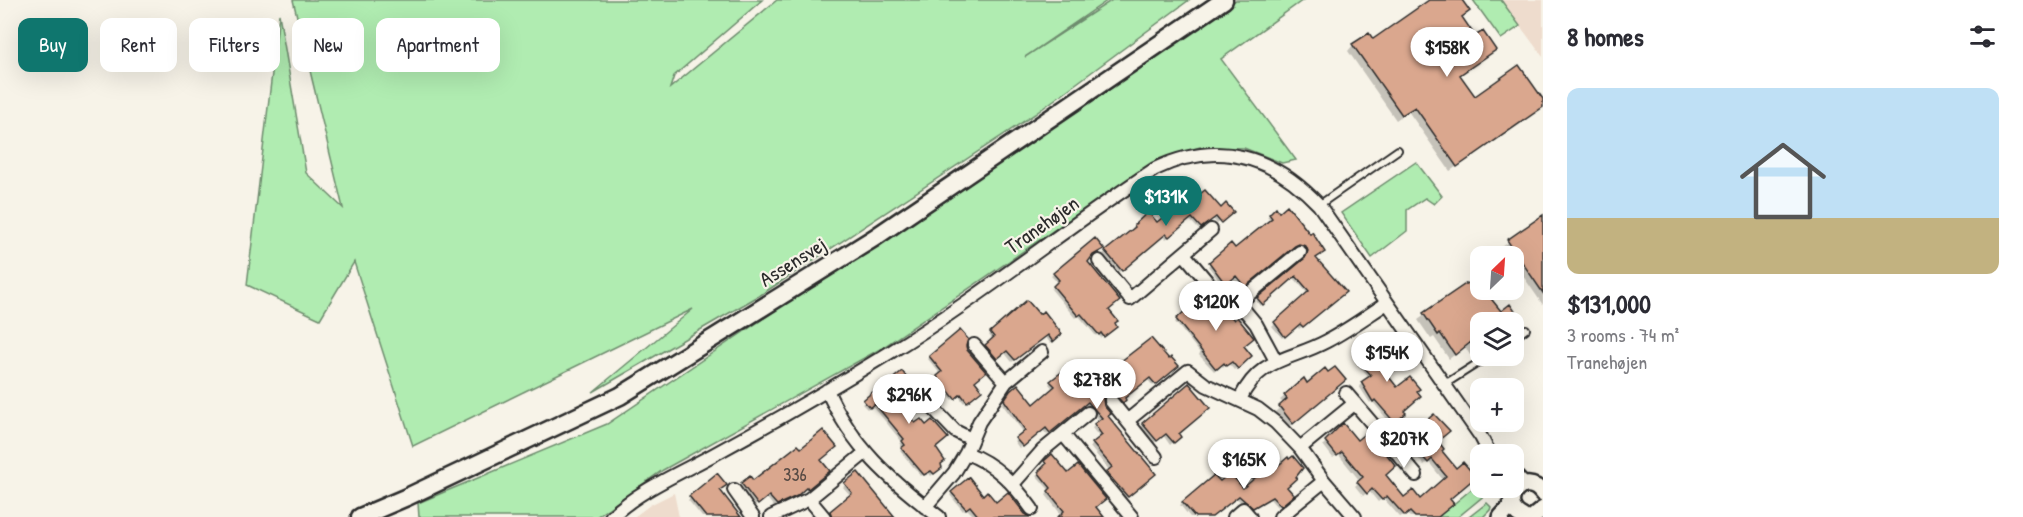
<!DOCTYPE html>
<html lang="en">
<head>
<meta charset="utf-8">
<style>
  :root { --surface:#fff; --page:#f7f7f7; --text:#2b2b33; --muted:#7c7c81; --line:#e1e1e2; --accent:#0f766e }
  body { margin:0; font-family:"Patrick Hand",sans-serif; background:var(--page); color:var(--text); height:100vh; display:flex; flex-direction:column; font-size:22px; white-space:nowrap }
  * { box-sizing:border-box; margin:0 }
  p { font-size:20px; color:var(--muted) }
  .icon { flex:none; width:33px; height:33px; fill:none; stroke:currentColor; stroke-width:2; stroke-linecap:round; stroke-linejoin:round }
  .map { position:relative; flex:1; overflow:hidden }
  .sheet { display:flex; flex-direction:column; background:var(--surface); width:480px }
  .sheet>* { flex:none }
  .hud { position:absolute; left:18px; top:18px; width:570px; height:54px; display:flex; gap:12px }
  .needle { width:39px; rotate:25deg }
  .tools { position:absolute; left:1470px; top:246px; display:grid; gap:12px }
  .tools a { display:grid; place-items:center; width:54px; height:54px; border-radius:12px; background:var(--surface); box-shadow:0 6px 24px #0002; font-size:30px }
  .price { position:absolute; translate:-50% -51px; padding:0 14px; border-radius:21px; background:#fff; color:#222; font-size:20px; line-height:39px; filter:drop-shadow(0 2px 3px #0008) }
  .price::after { content:''; position:absolute; left:50%; top:36px; width:18px; height:14px; margin-left:-9px; background:inherit; clip-path:polygon(0 0,100% 0,50% 100%) }
  .price.active { background:var(--accent); color:#fff }
  ul { padding:0; list-style:none }
  li { display:grid; align-content:center; gap:12px; height:318px; padding:0 24px }
  li+li { border-top:2px solid var(--line) }
  li span { display:grid; place-items:center; height:186px; border-radius:12px; color:#555 }
  li>.icon { margin-inline-start:auto }
  span .icon { width:108px; height:108px; fill:#fffc; stroke-width:1 }
  li b { font-size:26px }
  h2 { display:flex; justify-content:space-between; align-items:center; height:72px; padding:0 24px; font-size:26px }
  .tag { padding:0 21px; border-radius:12px; background:var(--surface); box-shadow:0 6px 24px #0002; font-size:21px; line-height:54px }
  .tag.active { background:var(--accent); color:#fff }
  main { display:flex; flex:1; min-height:0 }
  .map>svg:first-child { display:block }
  .built { fill:#eedccd }
  .green { fill:#b0ecb1; stroke:#6e8c6e; stroke-width:1.5 }
  .shadow { fill:#0003 }
  .building { fill:#daa78e; stroke:#2b2b2b; stroke-width:1.5 }
  .lines { fill:none; stroke-linecap:round; stroke-linejoin:round }
  .service-casing { stroke:#2b2b2b; stroke-width:10 }
  .minor-casing { stroke:#2b2b2b; stroke-width:16 }
  .tertiary-casing { stroke:#2b2b2b; stroke-width:20 }
  .secondary-casing { stroke:#2b2b2b; stroke-width:21 }
  .service { stroke:#f7f3e8; stroke-width:6 }
  .minor { stroke:#f7f3e8; stroke-width:12 }
  .tertiary { stroke:#f7f3e8; stroke-width:15 }
  .secondary { stroke:#f7f3e8; stroke-width:16 }
  .labels { text-anchor:middle; stroke-width:4.5; stroke-linejoin:round; paint-order:stroke }
  .number-label { font-size:18px; fill:#574a44 }
  .street-label { font-size:21px; fill:#2b2b2b; stroke:#f7f3e8 }
</style>
</head>
<body>
<main>
<div class="map">
<svg width="1543" height="517" viewBox="0 0 1543 517">
  <rect width="100%" height="100%" fill="#f7f3e8"/>
  <filter id="ink" filterUnits="userSpaceOnUse"><feTurbulence type="fractalNoise" baseFrequency=".0167" numOctaves="2"/><feDisplacementMap in="SourceGraphic" scale="12" xChannelSelector="R" yChannelSelector="G"/><feConvolveMatrix kernelMatrix="1 2 1 2 8 2 1 2 1" color-interpolation-filters="sRGB"/></filter>
  <g filter="url(#ink)">
    <path class="built" d="M1501 0H1543V57Z
      M674 493 679 517H634L650 505Z"/>
    <path class="green" d="M293 0H762L674 76 670 88 777 0H1108L1025 57 1112 0H1189L1035 114 762 294 593 392 693 309 413 446 354 262 320 319 247 285 279 14 306 173 343 208Z
      M1236 0H1303L1221 59 1296 160 1282 163 1244 148 1200 147 1155 161 882 348 663 470 596 517H419L418 503 607 424Z
      M1473 0H1501L1520 26 1501 39Z
      M1416 162 1442 196 1434 204 1425 198 1407 210V231L1372 258 1341 213Z
      M1480 482V488L1492 489 1458 517H1438Z
      M1487 503 1491 507 1490 510 1483 517H1469Z"/>
    <path class="shadow" d="M1431 0H1460L1461 18 1488 55 1459 76 1474 98 1543 102V105L1539 110 1450 171 1408 111 1396 120 1348 51 1353 45 1373 41Z
      M1182 195 1190 204 1232 212 1217 224 1213 219 1198 229 1189 219 1166 239 1163 235 1119 272 1103 254 1134 230 1132 228 1148 214 1157 224 1170 213 1167 209Z
      M1287 207 1314 258 1344 292 1299 329 1297 326 1282 338 1272 326 1308 294 1293 277 1260 306 1256 301 1304 261 1307 254 1304 248 1296 246 1291 248 1242 288 1233 278 1223 286 1208 266 1231 246 1235 250 1271 221 1267 217 1276 209 1279 214Z
      M1543 217V305L1514 263V256H1509L1502 247Z
      M1095 240 1091 256 1086 262 1115 326 1101 338 1098 334 1096 336 1078 315 1075 318 1051 289 1058 283 1051 276Z
      M1467 285 1500 313 1517 317 1511 322H1480V348L1470 355 1465 347 1449 359 1434 337 1431 339 1418 320Z
      M1203 292 1242 346 1248 359 1234 370 1228 363 1223 367 1221 365 1214 371 1199 355 1200 353 1175 322 1196 303 1193 300Z
      M1027 302 1039 316 1060 334 1050 343 1045 336 1012 362 1004 352 994 360 983 348 993 340 989 335Z
      M960 332 973 381 980 390 964 403 958 395 952 400 936 380 941 375 928 359Z
      M1377 336 1376 363 1397 389 1415 391 1402 411 1404 413 1391 424 1372 401 1370 403 1359 386 1369 378 1356 363 1371 351 1367 345Z
      M1151 340 1168 361 1177 366 1153 386 1147 379 1123 399 1124 400 1120 405 1111 395 1102 398 1106 416 1154 474 1125 499 1104 476 1110 471 1090 447 1100 438 1092 428 1100 421 1085 404 1047 435 1042 429 1019 448 1014 441 1024 433 1002 404 1008 395 1034 406 1054 390 1049 384 1051 382 1067 379 1095 390 1117 372 1115 369 1117 366Z
      M1303 381 1306 385H1340L1288 427 1275 412 1284 404 1280 400Z
      M903 383 901 408 934 448 940 464V467L931 476 928 472 921 476 900 451 903 448 900 444 902 442 872 405 867 409 862 404 882 386 884 388Z
      M1189 385 1177 434 1179 437 1170 445 1163 435 1154 443 1141 427Z
      M1434 417 1436 441 1440 451 1456 470 1448 499 1437 517H1410L1406 514 1400 517 1383 498 1378 502 1369 491 1363 496 1355 486 1360 481 1338 454 1333 458 1323 445 1343 426 1404 500 1420 501 1443 480 1428 461 1424 465 1410 449 1422 436 1418 430Z
      M801 450 819 461 828 471 805 490 804 488 789 499 774 507 766 497 755 506 739 487 749 478 753 482Z
      M1052 456 1094 507 1102 517H1063L1046 495 1050 491 1036 475 1045 468 1043 465Z
      M858 474 891 517H829L828 515 851 496 843 487Z
      M717 475 719 490 739 517H702L688 500Z
      M1214 477 1219 483 1243 490 1285 487 1292 495 1277 507 1269 498 1250 510 1235 497 1209 517H1190L1180 505Z
      M969 479 983 497 996 504 1028 517H975L966 508 963 511 950 495Z"/>
    <path class="building" d="M1429 0H1462L1470 11 1462 17 1475 36 1483 31 1496 50 1460 75 1475 96 1519 65 1543 99V107L1457 167 1415 107 1402 115 1352 44 1369 33 1373 39Z
      M1205 190 1221 208 1226 203 1234 212 1221 223 1216 217 1201 228 1192 218 1169 237 1166 234 1122 271 1105 251 1135 227 1134 225 1148 212 1157 222 1172 210 1168 205 1182 193 1190 202Z
      M1287 205 1310 234 1312 232 1325 252 1316 258 1346 292 1303 327 1300 324 1285 337 1274 322 1309 291 1296 276 1263 305 1257 298 1305 258 1308 251 1306 246 1299 244 1295 246 1245 287 1236 276 1226 285 1209 262 1231 243 1235 248 1272 218 1269 214 1276 207 1279 212Z
      M1543 215V293L1507 240Z
      M1095 238 1104 249 1093 255 1088 262 1120 301 1109 310 1118 321 1115 323 1117 327 1104 337 1101 333 1099 335 1081 314 1078 316 1053 286 1059 280 1053 273Z
      M1467 283 1477 293 1484 290 1501 311 1510 304 1519 317 1510 322H1480V356L1471 342 1455 355 1440 333 1438 335 1423 313Z
      M1203 289 1219 309 1223 307 1234 320 1237 317 1254 338 1244 346 1252 356 1238 369 1232 362 1226 366 1224 363 1217 369 1215 368 1176 319 1197 300 1195 296Z
      M1027 300 1039 314 1044 311 1062 334 1053 342 1048 335 1015 360 1007 351 997 359 985 345 994 337 990 332Z
      M960 330 968 339 966 346 967 350 986 372 975 381 982 390 967 402 961 394 955 399 938 378 937 376 942 372 929 356Z
      M1378 334 1393 351 1378 363 1397 387 1410 377 1420 389 1417 391 1421 396 1404 411 1406 413 1395 423 1375 400 1373 402 1361 382 1371 375 1358 360 1373 347 1368 342Z
      M1151 338 1169 359 1171 357 1179 366 1156 385 1150 378 1125 398 1126 400 1123 403 1113 393 1106 394 1103 399 1104 406 1111 414 1108 416 1156 474 1128 497 1106 472 1112 467 1092 443 1102 435 1094 424 1102 418 1088 402 1050 433 1046 428 1023 447 1015 438 1025 430 1004 400 1010 391 1018 384 1034 404 1055 386 1050 381 1063 371 1067 376 1078 367 1095 388 1119 368 1116 365Z
      M1335 367 1346 380 1293 424 1279 406 1287 399 1284 395 1304 378 1307 383 1325 368 1328 372Z
      M902 371 908 379 904 383V388L913 399 902 408 915 423 921 419 926 425 932 420 948 438 936 448 945 461 941 464 942 468 934 474 931 471 924 475 901 448 905 445 902 441 904 439 875 404 870 408 863 400 882 384 884 386Z
      M1189 383 1210 408 1179 434 1181 437 1174 443 1166 434 1157 441 1142 423Z
      M1434 414 1450 431 1438 441 1444 449 1442 451 1456 468 1463 462 1476 477 1450 499 1454 504 1438 517H1415L1410 512 1405 516 1387 496 1382 500 1372 489 1367 494 1357 482 1363 477 1342 452 1337 456 1325 441 1343 423 1357 440 1368 431 1396 466 1386 475 1404 497 1413 490 1420 499 1446 476 1432 459 1428 463 1412 445 1424 432 1420 426Z
      M823 430 837 447 821 460 830 471 808 489 807 487 797 496 777 505 769 496 758 505 741 483 750 476 753 480 798 445 801 448Z
      M1052 454 1068 473 1078 465 1106 499 1096 507 1104 517H1058L1064 511 1048 491 1051 488 1038 472 1046 464 1044 461Z
      M1293 456 1303 468 1296 477 1297 478 1287 487 1294 495 1281 506 1272 497 1253 508 1239 496 1212 517H1195L1182 502 1214 475 1220 481 1230 473 1243 488 1269 466 1273 470 1288 457 1289 459Z
      M858 472 895 517H832L830 511 852 493 844 483Z
      M717 473 727 485 720 490 741 517H706L689 496Z
      M969 477 983 495 987 491 996 502 1008 492 1025 514 1031 517H979L970 506 966 509 951 492Z"/>
    <g class="lines">
      <g class="service-casing">
        <path id="service" d="M1319 205 1398 150
          M1514 338 1526 329
          M1445 384 1489 356"/>
      </g>
      <g class="minor-casing">
        <path id="minor" d="M1184 254 1210 285 1224 298 1246 312 1256 324 1276 361
          M1099 261 1130 299 1211 230
          M1238 305 1249 294 1300 252
          M974 345 1006 382
          M912 386 955 431 971 439
          M827 390C852 447 890 480 939 517
          M1346 393 1416 475
          M1240 399C1261 356 1290 361 1327 341 1348 330 1367 316 1387 303
          M1111 401 1156 457
          M1127 421 1188 371 1206 385 1258 409 1276 423 1300 448 1324 481 1355 517
          M1063 434 1132 517
          M1300 448 1355 403
          M966 453C996 464 1014 484 1032 509
          M1514 473 1525 485
          M1013 484 1042 451 1088 413
          M734 490 753 517
          M809 499 824 517
          M925 507 954 473 966 453 979 422 1006 382 1042 352
          M611 517C642 488 683 472 720 451 777 420 834 387 889 353 981 297 1065 228 1155 169 1218 139 1273 156 1319 205L1481 437 1490 454
          M771 517 809 499 865 453
          M1234 517 1243 509 1250 517
          M1280 517 1324 481"/>
      </g>
      <g class="tertiary-casing">
        <path id="tertiary" d="M1501 517 1512 505
          M1523 517C1495 503 1525 468 1543 494
          M1533 517 1543 509"/>
      </g>
      <g class="secondary-casing">
        <path id="secondary" d="M360 517 407 497 620 396 874 238 1224 0"/>
      </g>
      <use href="#service" class="service"/>
      <use href="#minor" class="minor"/>
      <use href="#tertiary" class="tertiary"/>
      <use href="#secondary" class="secondary"/>
    </g>
  </g>
  <g class="labels">
    <g class="number-label">
      <text x="795" y="481">336</text>
    </g>
    <g class="street-label">
      <text transform="translate(1042 225) rotate(-35)" y="7">Tranehøjen</text>
      <text transform="translate(793 262) rotate(-32)" y="7">Assensvej</text>
    </g>
  </g>
</svg>
<div class="tools">
<a><svg class="needle" viewBox="-14 -14 28 28"><path d="M0-13l5 13h-10z" fill="#e53935"/><path d="M0 13l5-13h-10z" fill="#7c7c81"/></svg></a>
<a><svg class="icon" aria-label="layers" viewBox="0 0 24 24"><path d="M12 4l9 5-9 5-9-5zM3 14l9 5 9-5"/></svg></a>
<a>+</a>
<a>−</a>
</div>
<b class="price" style="left:1447px;top:78px">$158K</b>
<b class="price active" style="left:1166px;top:227px">$131K</b>
<b class="price" style="left:1216px;top:332px">$120K</b>
<b class="price" style="left:1387px;top:383px">$154K</b>
<b class="price" style="left:1097px;top:410px">$278K</b>
<b class="price" style="left:909px;top:425px">$296K</b>
<b class="price" style="left:1404px;top:469px">$207K</b>
<b class="price" style="left:1244px;top:490px">$165K</b>
<div class="hud">
<a class="tag active">Buy</a>
<a class="tag">Rent</a>
<a class="tag">Filters</a>
<a class="tag">New</a>
<a class="tag">Apartment</a>
</div>
</div>
<section class="sheet">
<h2>8 homes<svg class="icon" aria-label="filters" viewBox="0 0 24 24"><path d="M4 7h16M4 17h16"/><circle cx="9" cy="7" r="2"/><circle cx="15" cy="17" r="2"/></svg></h2>
<ul>
<li><span style="background:linear-gradient(#bfe0f5 70%,#c2b280 0)"><svg class="icon" aria-label="home" viewBox="0 0 24 24"><path d="M3 11l9-7 9 7M6 9v11h12V9"/></svg></span><div><b>$131,000</b><p>3 rooms · 74 m²</p><p>Tranehøjen</p></div></li>
</ul>
</section>
</main>
</body>
</html>
